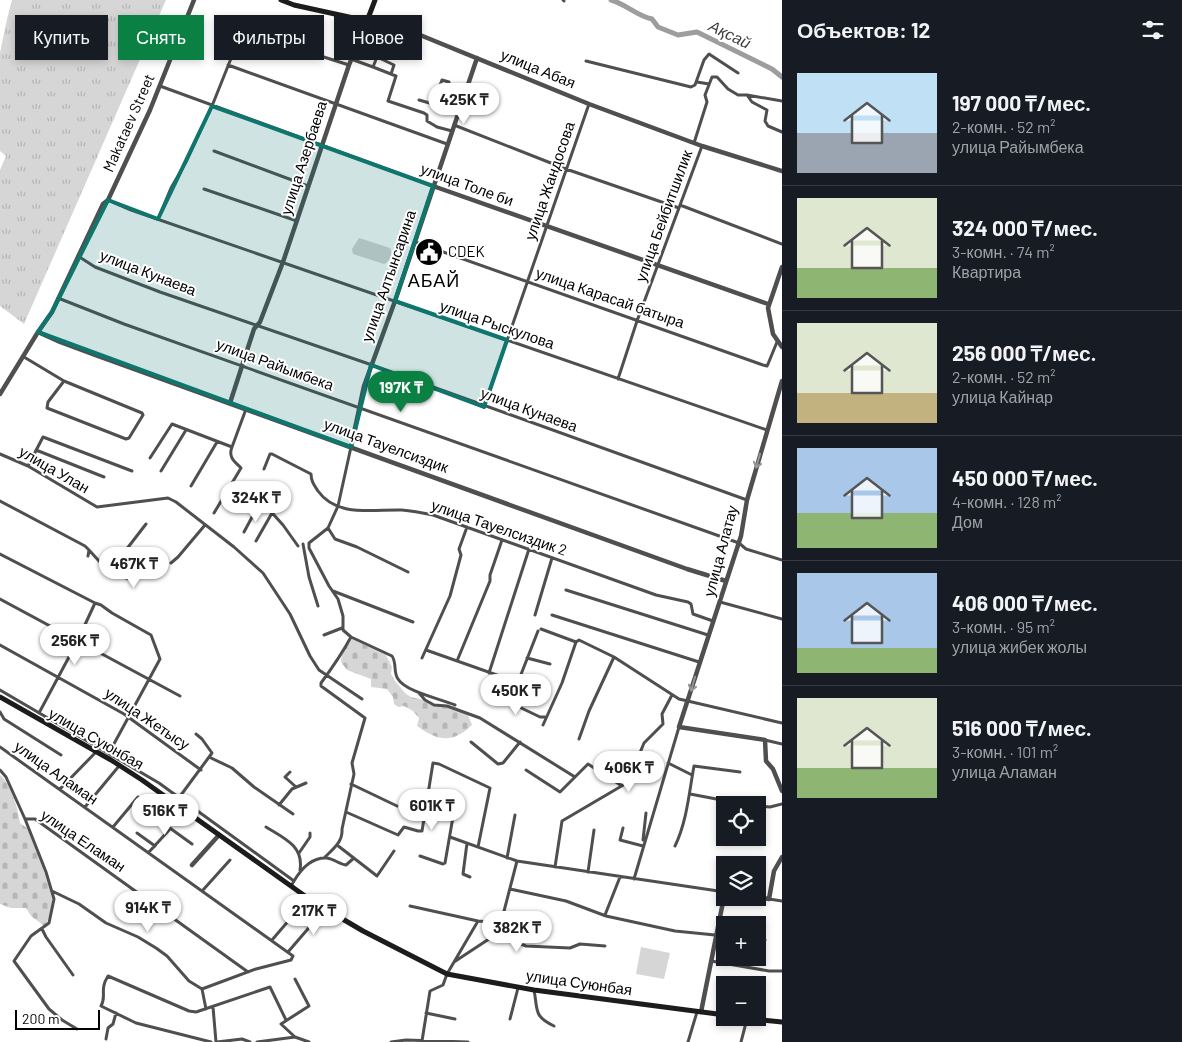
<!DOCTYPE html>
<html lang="ru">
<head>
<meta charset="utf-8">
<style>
  :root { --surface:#171b24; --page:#20242c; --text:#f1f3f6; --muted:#9ea1a6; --line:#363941; --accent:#0b8043 }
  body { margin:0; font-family:Barlow,sans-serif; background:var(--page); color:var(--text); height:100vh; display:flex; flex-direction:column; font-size:19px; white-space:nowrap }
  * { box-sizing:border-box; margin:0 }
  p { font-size:16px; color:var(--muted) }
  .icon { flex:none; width:28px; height:28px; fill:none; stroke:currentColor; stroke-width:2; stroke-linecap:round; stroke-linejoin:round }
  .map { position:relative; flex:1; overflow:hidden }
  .drawer { display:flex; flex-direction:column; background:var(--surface); width:400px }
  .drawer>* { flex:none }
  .top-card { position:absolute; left:15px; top:15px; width:475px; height:45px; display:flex; gap:10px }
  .buttons { position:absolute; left:716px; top:796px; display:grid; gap:10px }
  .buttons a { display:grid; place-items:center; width:50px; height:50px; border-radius:0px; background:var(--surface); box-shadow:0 2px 8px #0003; font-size:25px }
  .scale { position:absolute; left:15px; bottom:12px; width:85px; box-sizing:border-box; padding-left:5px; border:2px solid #000; border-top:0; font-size:14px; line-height:18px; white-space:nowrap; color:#000; -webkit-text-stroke:4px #fff; paint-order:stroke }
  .price { position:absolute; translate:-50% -42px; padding:0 11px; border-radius:18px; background:#fff; color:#222; font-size:16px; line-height:32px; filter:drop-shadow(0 1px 2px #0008) }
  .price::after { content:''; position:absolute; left:50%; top:30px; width:15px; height:11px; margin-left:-8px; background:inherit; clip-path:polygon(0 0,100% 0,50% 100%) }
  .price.current { background:var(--accent); color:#fff }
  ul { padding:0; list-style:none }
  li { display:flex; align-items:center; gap:15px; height:125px; padding:0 15px }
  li+li { border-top:1px solid var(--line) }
  li span { display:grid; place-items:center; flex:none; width:140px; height:100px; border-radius:0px; color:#555 }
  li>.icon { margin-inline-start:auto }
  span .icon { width:60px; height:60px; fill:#fffc; stroke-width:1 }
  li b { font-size:21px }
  h2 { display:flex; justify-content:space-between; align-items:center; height:60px; padding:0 15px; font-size:21px }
  .chip { padding:0 18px; border-radius:0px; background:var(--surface); box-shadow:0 2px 8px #0003; font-size:18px; line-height:45px }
  .chip.current { background:var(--accent); color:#fff }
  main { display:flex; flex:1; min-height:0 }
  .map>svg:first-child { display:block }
  .grass { fill:url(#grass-tufts) }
  .cemetery { fill:url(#cemetery-stones) }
  .pitch { fill:#d6d6d6 }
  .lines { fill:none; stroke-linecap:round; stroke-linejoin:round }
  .river { stroke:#9d9d9d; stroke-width:5 }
  .minor { stroke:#4f4f4f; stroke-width:3 }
  .tertiary { stroke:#4f4f4f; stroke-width:4.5 }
  .secondary { stroke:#1c1c1c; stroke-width:5 }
  .oneway { stroke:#959595 }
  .marked { fill:#0f766e; fill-opacity:0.2; stroke:#0f766e; stroke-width:4; stroke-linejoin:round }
  .labels { text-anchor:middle; stroke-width:4; stroke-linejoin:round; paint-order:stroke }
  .street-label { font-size:15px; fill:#000; stroke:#fff }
  .poi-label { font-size:15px; fill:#000; stroke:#fff; text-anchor:start }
  .water-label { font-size:16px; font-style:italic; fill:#3e3e3e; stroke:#fff }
  .quarter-label { font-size:18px; letter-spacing:1px; fill:#000; stroke:#fff }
</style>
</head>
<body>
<main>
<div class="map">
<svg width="782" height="1042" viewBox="0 0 782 1042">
  <defs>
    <pattern id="grass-tufts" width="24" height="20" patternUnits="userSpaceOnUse" patternTransform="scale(1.25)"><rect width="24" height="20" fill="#d6d6d6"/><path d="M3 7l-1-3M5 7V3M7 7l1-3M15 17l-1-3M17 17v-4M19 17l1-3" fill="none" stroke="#b6b6b6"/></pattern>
    <pattern id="cemetery-stones" width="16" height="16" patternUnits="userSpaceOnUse" patternTransform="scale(1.25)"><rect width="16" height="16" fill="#d6d6d6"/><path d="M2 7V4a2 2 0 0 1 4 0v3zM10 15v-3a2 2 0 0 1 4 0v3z" fill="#b6b6b6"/></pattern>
  </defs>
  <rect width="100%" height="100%" fill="#fff"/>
  <path class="grass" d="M12 0H166L24 324 0 306V170L6 156 0 151V53L7 19Z"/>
  <path class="cemetery" d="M352 639 386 655 392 667 391 674 395 681 406 694 411 697 424 700 431 705 448 707 468 715 472 725C452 744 438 741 417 726L419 718 413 711 404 706 398 707 394 704 393 697 387 689 371 687V679L347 670 341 662C341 652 348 647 352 639Z
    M0 775C10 782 19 811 20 823L27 828 43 868 52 898V908L46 925H43L31 916 26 908H11L0 904Z"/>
  <path class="pitch" d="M359 238 390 248C393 253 390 262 384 264L353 254 352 249Z
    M641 947 670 953 664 979 636 974Z"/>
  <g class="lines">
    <path class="river" d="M611 0C626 4 637 16 652 19L658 27 678 35 697 32 772 69 782 77"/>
    <path class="minor" d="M563 0 564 1
      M351 59 373 67
      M586 61 691 87 695 85 704 60 709 54 738 73
      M228 65 447 144
      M391 74 394 65 377 57 373 67 396 76 388 101 424 113 427 115V121L437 127 452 131
      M697 82 709 84
      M160 86 433 186
      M747 95 752 102 767 110 765 121 768 126 782 132
      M419 100 433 104 442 80 449 82
      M433 104 458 113
      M454 125 566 169 679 208
      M694 143 707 102 705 95 712 77H717L728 89 738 95H747L782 101
      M214 151 308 186
      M204 189 297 221
      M108 200 131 210 767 430
      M680 205 782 244
      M158 219 171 188 186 162 212 106 242 31 349 65
      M415 242 763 365 767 366 768 364 777 342
      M78 256 95 267 160 292 372 365 747 500
      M58 298 124 324 739 543 746 549 782 560
      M24 357 64 381 142 413 143 415 129 438 126 439 47 408 48 402 64 381
      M618 379 637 321 702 146
      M484 407 589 104
      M351 447 338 506 328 528 309 543V548L329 586 338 599 343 616V630L351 637 392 656C397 663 393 672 398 679 406 692 441 699 455 705
      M36 450 104 477
      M0 454 28 466 97 507 160 499 168 498 176 502 234 547 263 573 290 614 310 656 319 670 362 699
      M150 458 172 424 232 447 246 409
      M28 466 43 437 132 471
      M264 469 270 454H272L311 474C311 481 314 485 318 491 337 518 374 509 402 510 412 511 423 513 433 515L656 595 688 602 691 604 693 614 713 621
      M161 471 186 430
      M191 486 217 442
      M0 501 85 546 89 550 88 556
      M214 513 241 468C234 461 228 457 232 447
      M328 528 335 539 357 547 408 572
      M244 532 258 506 265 505 283 525 298 546
      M256 541 272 513
      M303 544 309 577 318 606
      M89 550 109 572 146 524
      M0 554 95 603 101 605 112 613 151 635 160 659 109 753
      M171 563 178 557 205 525
      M109 572 132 580 146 562
      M566 590 708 635
      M333 591 413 622
      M0 599 180 696
      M720 602 782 619
      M535 615 552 558
      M552 615 699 662
      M541 629 576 642
      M324 635 342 628
      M0 645 124 714 201 770
      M426 650 542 691
      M422 658 450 596 461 555 459 549 467 527
      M527 658 550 664
      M457 661 490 581V575L502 540
      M489 673 529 549
      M518 682 538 631
      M0 690 159 783 294 881 291 886
      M419 693 425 700 434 705 447 706 480 718 575 777
      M492 694 540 717H545
      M0 712 4 719 61 755
      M39 713 77 642 95 603
      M543 725 562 683 576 642 579 640 614 657 679 699 782 723
      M579 739 589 711 614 657
      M765 740 782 744
      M471 742 498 764 503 763 520 742
      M0 747 293 956 291 960 256 969 202 989
      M209 757 232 768 254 787 293 814
      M668 763 692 775
      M0 770 6 777 25 819 46 872 54 899 49 923 31 936 14 961 49 1009 62 1020 77 1029
      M526 770 560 792 588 764 622 786
      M290 772 285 777 296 787
      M351 784 397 806
      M60 789 96 752
      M690 794 748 805
      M178 799 212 753 202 739 196 734
      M279 805 292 789 306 783
      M758 806 770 807 782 804
      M85 807 119 766
      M346 812 398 835 404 827 418 831H422L433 763 439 764 490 788 478 847
      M149 813 192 844
      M25 819H35L248 972
      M113 827 138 797
      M266 827C284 838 304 846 300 870
      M623 828 620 840 643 846
      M137 833 155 846
      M450 837 517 861 725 892
      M643 840 646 813
      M467 843 463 874 470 877
      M337 845 377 876 394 851
      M675 846C687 821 689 793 694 766L740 772
      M149 852 170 829
      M299 853 310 837V833
      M420 856 443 864 445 863 454 811
      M324 858C333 849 343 842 342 829L354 774 352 763 365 718 321 686V683C332 668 343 652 351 637
      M507 858 515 815
      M555 867 562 821 625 784 630 777 644 743 663 724 662 714 672 695
      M588 872 594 830
      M634 879 679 727
      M294 881C301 869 312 857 327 858 334 859 339 864 346 865L354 858
      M510 889 566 901 606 916 675 931 725 936
      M203 890 230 860
      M52 891 79 904 106 923 138 937 156 948 167 956 189 981 202 989 206 1009
      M769 899 782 901
      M410 906 478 921 499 923 502 919 517 861
      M605 915 620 877
      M499 923 523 924 522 930
      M42 929 46 937 73 975
      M758 939 765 940
      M272 940 308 898
      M288 952 325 909
      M711 961 769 971H782
      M454 962 492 937 513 941 526 946 570 948 580 944 605 946
      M534 990C538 1010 533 1016 554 1026
      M213 1007 216 1042
      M426 1013 455 1019
      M510 1019 518 988
      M295 1037 281 1024 309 1006 295 979
      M106 1039 108 1028 113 1024 116 1013
      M422 1041 430 991 443 985 447 974 478 921
      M211 1042 136 1023 101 1006C107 996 99 990 108 976L189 1011 196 1012 270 987 286 1020
      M217 1042 242 1039 250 1042
      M257 1042 295 1037 309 1042
      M391 1042 406 1040 468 1042
      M688 1042 697 1012
      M741 1042 747 1019"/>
    <path class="tertiary" d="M433 186 768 304
      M782 267 768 308 773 334 782 347
      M38 332 60 342 95 355 687 569 726 581
      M782 381 747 500 741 536 679 727 765 740 766 761 773 769 782 791
      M0 394 38 332 52 312 103 204 108 200 150 110 194 0
      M230 403 254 329 260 322 283 262 349 65 367 21 420 35 589 104 702 146 782 171
      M351 447 364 386 395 301 477 58
      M192 865 219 835
      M758 897 769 899 774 871 782 857
      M701 1012 725 892"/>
    <path class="secondary" d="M281 0 294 5 367 21 375 0
      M0 697 111 760 142 780 312 901 363 931 447 974 534 990 725 1015
      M741 1018 782 1022"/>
  </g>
  <defs><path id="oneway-shaft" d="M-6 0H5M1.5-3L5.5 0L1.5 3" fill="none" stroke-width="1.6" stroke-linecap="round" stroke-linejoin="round" transform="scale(1.25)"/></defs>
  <g class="oneway">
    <use href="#oneway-shaft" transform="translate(758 461) rotate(106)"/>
    <use href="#oneway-shaft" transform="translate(693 684) rotate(106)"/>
  </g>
  <path class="marked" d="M212 106 433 186 395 301 507 340 484 407 371 365 351 447 38 332 52 312 108 200 158 219Z"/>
  <defs>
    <g id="civic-disc" transform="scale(1.4375)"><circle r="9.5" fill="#000" stroke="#fff"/><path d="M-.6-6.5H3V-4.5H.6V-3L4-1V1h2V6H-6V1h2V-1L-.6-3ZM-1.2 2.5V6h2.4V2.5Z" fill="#fff"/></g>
  </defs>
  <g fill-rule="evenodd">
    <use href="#civic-disc" x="429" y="252"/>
  </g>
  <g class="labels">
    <g class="street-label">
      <text transform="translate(538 69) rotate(22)" y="5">улица Абая</text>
      <text transform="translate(129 123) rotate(-66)" y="5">Makataev Street</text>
      <text transform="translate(304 158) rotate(-72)" y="5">улица Азербаева</text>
      <text transform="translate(550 181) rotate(-71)" y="5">улица Жандосова</text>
      <text transform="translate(467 185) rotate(20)" y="5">улица Толе би</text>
      <text transform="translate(664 216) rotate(-70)" y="5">улица Бейбитшилик</text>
      <text transform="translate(148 273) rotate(21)" y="5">улица Кунаева</text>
      <text transform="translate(389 276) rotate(-71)" y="5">улица Алтынсарина</text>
      <text transform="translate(610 298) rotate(19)" y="5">улица Карасай батыра</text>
      <text transform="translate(497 325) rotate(19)" y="5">улица Рыскулова</text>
      <text transform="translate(275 365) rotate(20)" y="5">улица Райымбека</text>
      <text transform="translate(529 410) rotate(20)" y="5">улица Кунаева</text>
      <text transform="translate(386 446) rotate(20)" y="5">улица Тауелсиздик</text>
      <text transform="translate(54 470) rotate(30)" y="5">улица Улан</text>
      <text transform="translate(499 528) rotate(19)" y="5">улица Тауелсиздик 2</text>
      <text transform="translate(721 551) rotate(-75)" y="5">улица Алатау</text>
      <text transform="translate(147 719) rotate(34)" y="5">улица Жетысу</text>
      <text transform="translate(96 739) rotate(30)" y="5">улица Суюнбая</text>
      <text transform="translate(56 773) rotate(35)" y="5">улица Аламан</text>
      <text transform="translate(83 841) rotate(34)" y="5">улица Еламан</text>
      <text transform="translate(579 983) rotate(8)" y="5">улица Суюнбая</text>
    </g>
    <g class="poi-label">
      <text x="448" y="257">CDEK</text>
    </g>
    <g class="water-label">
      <text transform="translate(730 34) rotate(26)" y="6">Ақсай</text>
    </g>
    <g class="quarter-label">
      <text x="434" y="287">АБАЙ</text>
    </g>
  </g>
</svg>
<div class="buttons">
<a><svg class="icon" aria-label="locate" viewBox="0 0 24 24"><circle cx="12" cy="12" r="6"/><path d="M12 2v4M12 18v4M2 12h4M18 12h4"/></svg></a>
<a><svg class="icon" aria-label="layers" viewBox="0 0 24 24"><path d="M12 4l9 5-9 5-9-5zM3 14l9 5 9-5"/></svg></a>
<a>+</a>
<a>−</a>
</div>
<div class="scale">200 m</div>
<b class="price" style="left:464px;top:125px">425K ₸</b>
<b class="price current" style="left:401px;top:413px">197K ₸</b>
<b class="price" style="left:256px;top:523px">324K ₸</b>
<b class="price" style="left:134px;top:589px">467K ₸</b>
<b class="price" style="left:75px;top:666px">256K ₸</b>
<b class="price" style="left:516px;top:716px">450K ₸</b>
<b class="price" style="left:629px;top:793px">406K ₸</b>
<b class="price" style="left:432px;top:831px">601K ₸</b>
<b class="price" style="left:165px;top:836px">516K ₸</b>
<b class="price" style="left:148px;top:933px">914K ₸</b>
<b class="price" style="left:314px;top:936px">217K ₸</b>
<b class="price" style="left:517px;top:953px">382K ₸</b>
<div class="top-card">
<a class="chip">Купить</a>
<a class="chip current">Снять</a>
<a class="chip">Фильтры</a>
<a class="chip">Новое</a>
</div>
</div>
<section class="drawer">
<h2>Объектов: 12<svg class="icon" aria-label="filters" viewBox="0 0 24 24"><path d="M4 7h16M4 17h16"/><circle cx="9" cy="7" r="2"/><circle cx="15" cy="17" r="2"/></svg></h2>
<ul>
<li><span style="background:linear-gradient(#bfe0f5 60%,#9aa5b1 0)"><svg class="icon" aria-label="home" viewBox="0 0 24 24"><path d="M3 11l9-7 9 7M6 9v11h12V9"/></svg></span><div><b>197 000 ₸/мес.</b><p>2-комн. · 52 m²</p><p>улица Райымбека</p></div></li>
<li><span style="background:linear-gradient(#dfe7d0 70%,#8fb573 0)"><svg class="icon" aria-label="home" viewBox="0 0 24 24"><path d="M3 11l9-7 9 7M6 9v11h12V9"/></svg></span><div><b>324 000 ₸/мес.</b><p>3-комн. · 74 m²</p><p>Квартира</p></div></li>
<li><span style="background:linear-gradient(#dfe7d0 70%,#c2b280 0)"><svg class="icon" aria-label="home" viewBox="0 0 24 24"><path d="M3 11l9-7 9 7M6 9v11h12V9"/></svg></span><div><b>256 000 ₸/мес.</b><p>2-комн. · 52 m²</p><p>улица Кайнар</p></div></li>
<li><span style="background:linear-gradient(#a9c7e8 65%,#8fb573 0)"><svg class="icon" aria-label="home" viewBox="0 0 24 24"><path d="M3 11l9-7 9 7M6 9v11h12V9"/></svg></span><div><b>450 000 ₸/мес.</b><p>4-комн. · 128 m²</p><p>Дом</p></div></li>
<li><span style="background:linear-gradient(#a9c7e8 75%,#8fb573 0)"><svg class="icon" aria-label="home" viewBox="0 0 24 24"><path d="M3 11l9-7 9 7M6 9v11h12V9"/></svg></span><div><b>406 000 ₸/мес.</b><p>3-комн. · 95 m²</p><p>улица жибек жолы</p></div></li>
<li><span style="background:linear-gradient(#dfe7d0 70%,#8fb573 0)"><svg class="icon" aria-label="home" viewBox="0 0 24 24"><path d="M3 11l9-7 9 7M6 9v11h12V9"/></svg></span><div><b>516 000 ₸/мес.</b><p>3-комн. · 101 m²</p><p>улица Аламан</p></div></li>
</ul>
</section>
</main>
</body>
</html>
